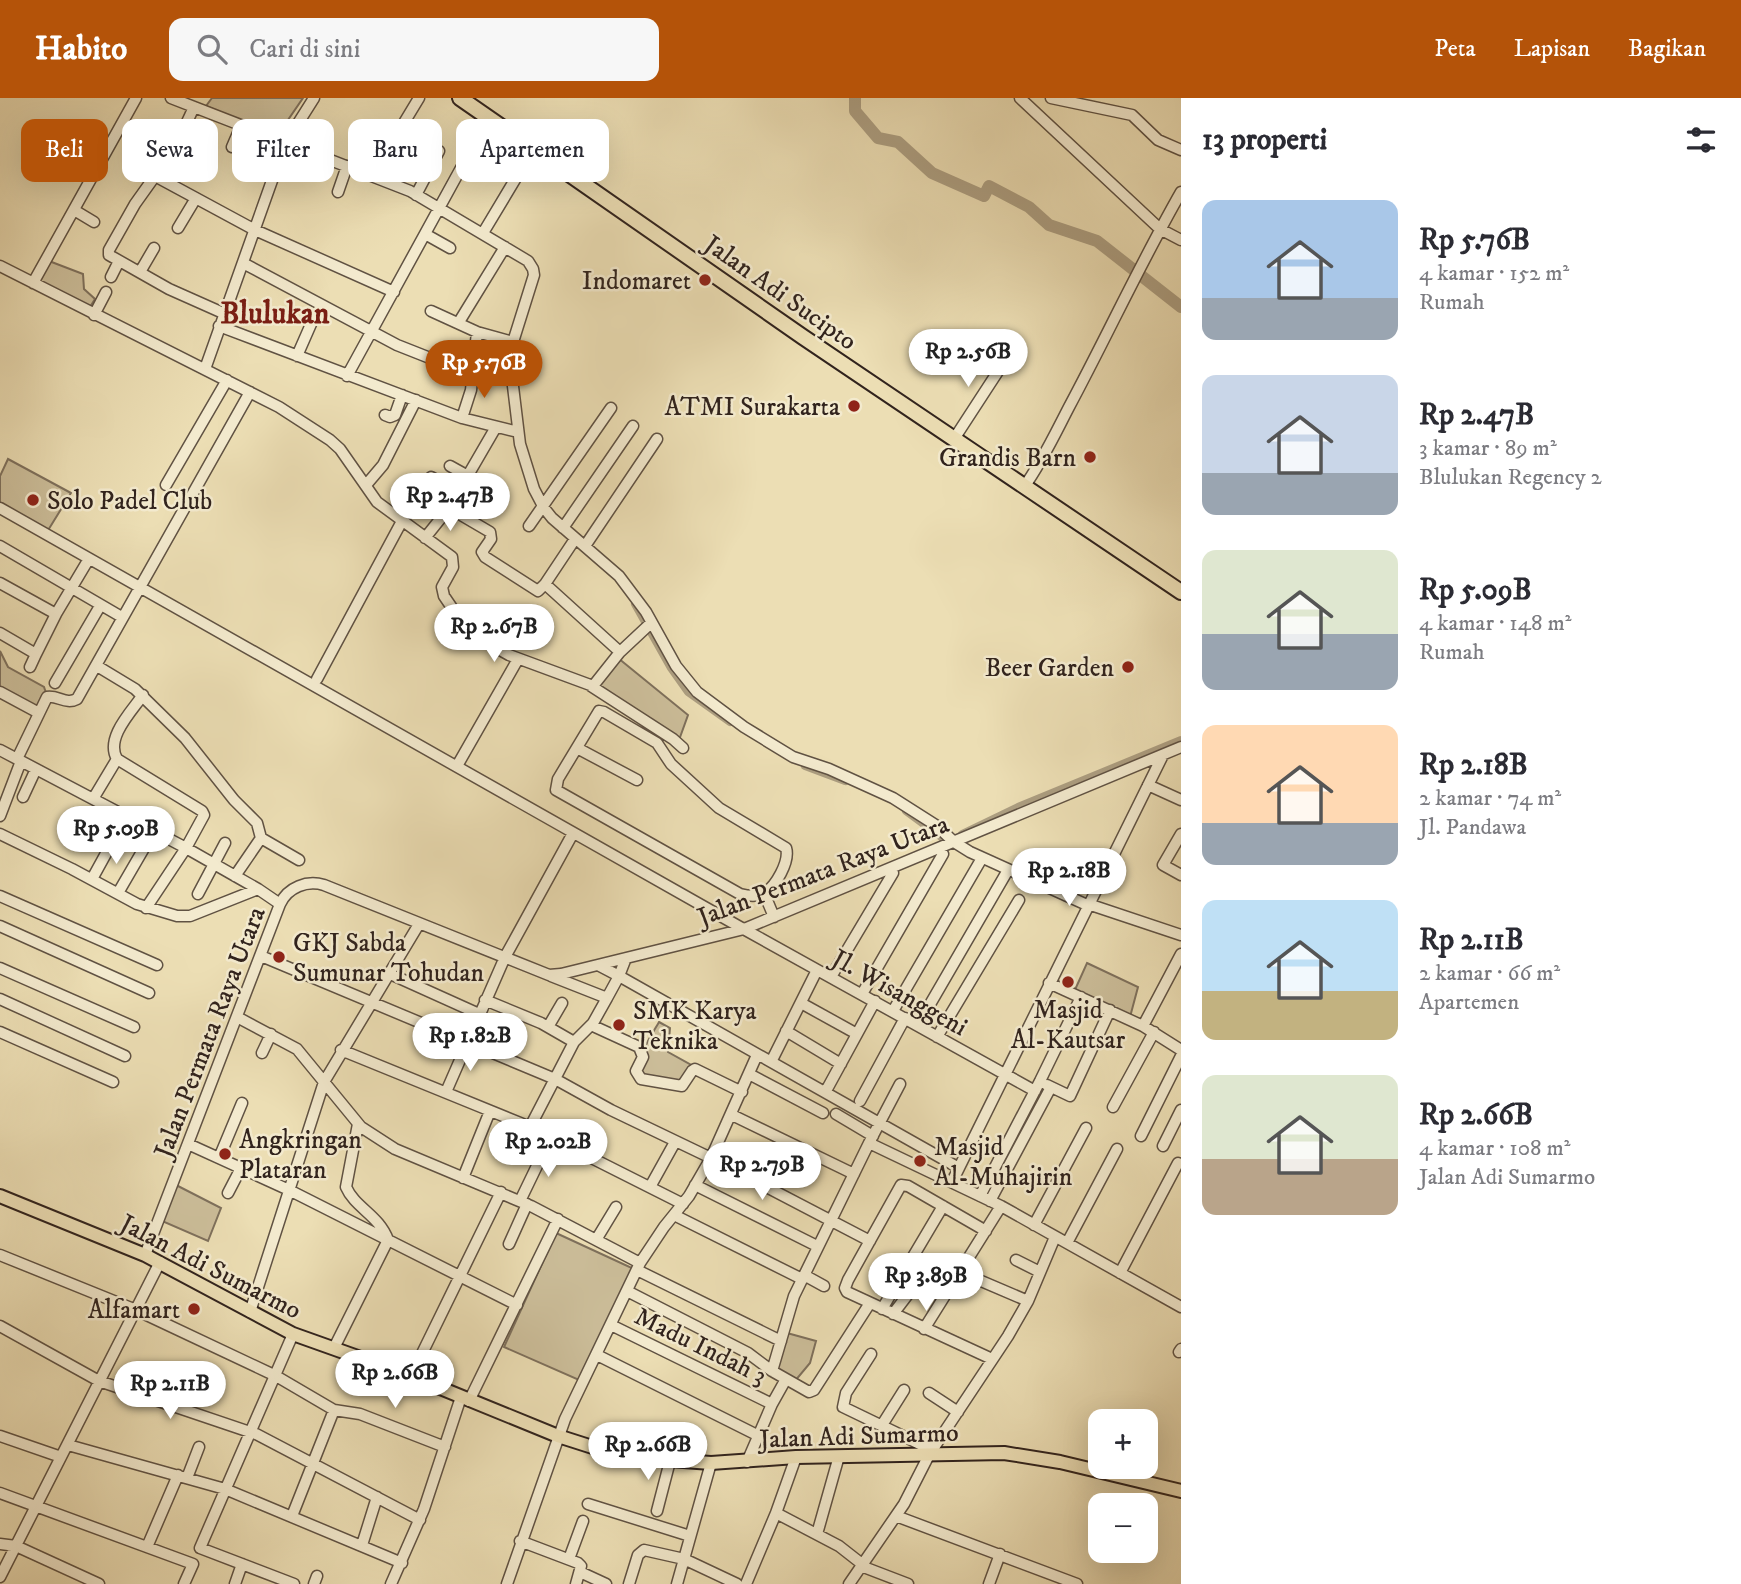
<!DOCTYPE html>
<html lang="id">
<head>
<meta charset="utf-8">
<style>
  :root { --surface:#fff; --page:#f7f7f7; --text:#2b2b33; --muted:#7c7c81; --accent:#b45309 }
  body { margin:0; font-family:"IM FELL DW Pica",serif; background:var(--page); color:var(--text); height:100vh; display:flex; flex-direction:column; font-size:26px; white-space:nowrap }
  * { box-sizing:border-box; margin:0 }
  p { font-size:23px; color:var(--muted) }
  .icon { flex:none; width:38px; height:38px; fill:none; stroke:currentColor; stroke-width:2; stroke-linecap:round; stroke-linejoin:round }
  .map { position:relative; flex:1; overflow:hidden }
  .side { display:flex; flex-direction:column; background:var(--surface); width:560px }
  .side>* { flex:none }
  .top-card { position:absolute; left:21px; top:21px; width:665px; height:63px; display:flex; gap:14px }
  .buttons { position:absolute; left:1088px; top:1311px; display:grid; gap:14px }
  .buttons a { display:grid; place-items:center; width:70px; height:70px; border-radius:14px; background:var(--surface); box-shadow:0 7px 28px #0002; font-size:35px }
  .price { position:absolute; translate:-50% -60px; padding:0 16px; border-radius:24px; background:#fff; color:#222; font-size:23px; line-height:46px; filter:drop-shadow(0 2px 4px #0008) }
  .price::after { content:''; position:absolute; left:50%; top:42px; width:21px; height:16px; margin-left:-10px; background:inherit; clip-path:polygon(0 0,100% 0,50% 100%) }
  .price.current { background:var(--accent); color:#fff }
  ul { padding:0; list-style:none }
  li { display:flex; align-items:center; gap:21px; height:175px; padding:0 21px }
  li span { display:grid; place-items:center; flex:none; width:196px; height:140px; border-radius:14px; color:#555 }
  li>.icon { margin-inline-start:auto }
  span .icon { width:84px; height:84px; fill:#fffc; stroke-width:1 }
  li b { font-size:30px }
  h2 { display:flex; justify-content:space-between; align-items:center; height:84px; padding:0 21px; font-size:30px }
  .tag { padding:0 24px; border-radius:14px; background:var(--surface); box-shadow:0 7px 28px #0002; font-size:24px; line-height:63px }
  .tag.current { background:var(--accent); color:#fff }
  header { display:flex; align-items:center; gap:42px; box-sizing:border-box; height:98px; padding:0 35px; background:var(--accent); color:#fff }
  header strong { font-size:33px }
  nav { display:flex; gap:38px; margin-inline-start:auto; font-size:24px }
  .search { width:490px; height:63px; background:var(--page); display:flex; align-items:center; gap:18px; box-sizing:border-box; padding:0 24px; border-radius:14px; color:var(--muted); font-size:26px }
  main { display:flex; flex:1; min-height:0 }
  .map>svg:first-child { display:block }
  .green { fill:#ccbe9a; stroke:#7e705c; stroke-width:2 }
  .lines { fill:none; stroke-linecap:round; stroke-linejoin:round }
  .canal { stroke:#ac9e81; stroke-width:8 }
  .river { stroke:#ac9e81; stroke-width:12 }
  .minor-casing { stroke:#605243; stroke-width:13 }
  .major-casing { stroke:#31231d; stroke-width:16 }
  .highway-casing { stroke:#31231d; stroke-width:18 }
  .minor { stroke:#f3eace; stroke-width:10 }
  .major { stroke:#ecdeb4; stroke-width:12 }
  .highway { stroke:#ecdeb4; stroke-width:14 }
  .poi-dot { fill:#8f2418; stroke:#f3eace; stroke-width:2.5 }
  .labels { text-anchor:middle; stroke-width:5; stroke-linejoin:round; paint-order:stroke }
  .poi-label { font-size:26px; fill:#31231d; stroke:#f3eace; text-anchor:end }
  .street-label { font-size:26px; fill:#31231d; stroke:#f3eace }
  .quarter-label { font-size:30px; font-weight:bold; fill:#7a1f14; stroke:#f3eace }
</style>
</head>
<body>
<header>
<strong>Habito</strong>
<div class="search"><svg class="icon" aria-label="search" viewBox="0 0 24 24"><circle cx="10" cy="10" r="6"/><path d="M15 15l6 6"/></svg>Cari di sini</div>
<nav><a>Peta</a><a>Lapisan</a><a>Bagikan</a></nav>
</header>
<main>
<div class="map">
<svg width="1181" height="1486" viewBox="0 0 1181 1486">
  <rect width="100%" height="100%" fill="#ecdeb4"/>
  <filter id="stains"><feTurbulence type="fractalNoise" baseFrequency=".00286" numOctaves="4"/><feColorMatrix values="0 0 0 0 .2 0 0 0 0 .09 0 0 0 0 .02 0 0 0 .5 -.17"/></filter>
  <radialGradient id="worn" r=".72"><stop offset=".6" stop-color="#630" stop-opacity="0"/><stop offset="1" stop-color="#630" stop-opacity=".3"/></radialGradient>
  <path class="green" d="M212 0H303L277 38 206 8Z
    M49 163 83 176 84 191 95 201 90 209 40 184 38 182Z
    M8 361 71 395 47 434 0 409V378Z
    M0 553 8 569 44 589 47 598 38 612 0 591Z
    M618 560 688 617 679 642 596 589Z
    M1087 865 1138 889 1130 919 1074 894Z
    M659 924 670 930 668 954 693 968 683 986 642 981C633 962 650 940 659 924Z
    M176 1087 221 1110 208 1143 162 1123Z
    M556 1135 634 1171 579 1282 504 1249Z
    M787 1235 816 1243 810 1265 795 1283 775 1273Z"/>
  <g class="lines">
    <path class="canal" d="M635 506 671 570 688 594 730 624
      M805 668 845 683
      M906 713 944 741
      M962 736 1018 709 1181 642"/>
    <path class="river" d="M855 0V13L878 40 898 44 932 75 984 98 989 88 1029 109 1049 127 1097 143 1181 209"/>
    <g class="minor-casing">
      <path id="minor" d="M171 0 410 93 528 163 533 171 534 177 513 244 512 280 520 346 534 391 544 410 552 420 619 478 646 514 676 568 697 594 744 629 793 659 829 671 893 700 937 728 954 744 970 754 1087 807
        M1020 0 1160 131 1181 142
        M1051 0 1132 17 1158 42 1181 52
        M394 41 416 52
        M390 48 419 0
        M232 49 241 28
        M161 80 194 9
        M338 94 347 68
        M416 97 439 53
        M74 112 94 124
        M178 130 196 100
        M483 135 534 50
        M425 136 450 150
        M243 165 397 247 473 277
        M0 168 279 309 330 342 340 351 377 404 452 459 453 469 442 489 444 498 463 526 482 542 509 557 593 588 620 554 651 525
        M140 174 154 150
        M111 179 119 163
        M33 185 136 0
        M431 213 477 234 513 244
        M223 215 169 191 109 157V152L135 106 155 78 255 132 394 194
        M94 217 106 194
        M459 224 505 149
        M219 228 462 320 518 334
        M297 258 315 217
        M205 271 285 46 314 0
        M347 278 489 19
        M385 317 390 319 395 317 402 297
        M462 320 471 292 477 234
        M954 341 1008 258
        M450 368 468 378
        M431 379 458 394
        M166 387 227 282
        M366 387 383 367 416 302
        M1024 389C1042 364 1055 336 1069 309 1107 238 1141 164 1181 94
        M0 410 740 829 1035 993
        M449 410 490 434 491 441 482 454 485 459 538 493 545 486
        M529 428 611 310
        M563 430 633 328
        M425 440 449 410 496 329
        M575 441 545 486 620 554
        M0 448 120 518
        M585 448 657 341
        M0 485 56 516
        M0 535 36 556 56 516 87 464
        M97 568 135 591 185 640 234 702 257 725 261 740 235 778
        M30 569 36 556
        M317 581 402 423
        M55 585 100 508
        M591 588 673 641 683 650
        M0 594 39 615
        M143 597C131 614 105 640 117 661L202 713 204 717 186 750 146 810
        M599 613 604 614 657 645 671 666 719 710 786 750C790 763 776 789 763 796 756 799 748 798 740 796L556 692 558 681Z
        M577 650 637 682
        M0 652 186 750 258 791 280 806
        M17 661 47 599C58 597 66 607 77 601L250 294
        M457 668 518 561
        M1148 687 1181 702
        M23 699 36 671
        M93 701 117 661
        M0 718 21 663
        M0 736 72 771 137 806 177 818H190L258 791
        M1181 736 1163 767 1181 777
        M261 740 299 762
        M92 781 114 741
        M118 795 154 733
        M764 795 774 819
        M198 796 225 745
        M0 798 157 867
        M1088 806 1181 837
        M0 828 149 895
        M261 858 555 981 611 1012 711 1060 870 1143
        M598 867 619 878 626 860
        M0 870 134 929
        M388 875 479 916
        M551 878 607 900 619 878 959 1070
        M831 879 893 775
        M1049 885 1143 928 1181 952
        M862 896 943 756
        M0 901 125 958
        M485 902 541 925 574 944 593 925 607 900
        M801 905 857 936
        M893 913 982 760
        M237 919 297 951 361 1029 395 1051 531 1108 640 1165
        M591 927 639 949 643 959 636 973 641 981 682 988 692 973 695 971 742 994
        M918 927 1008 772
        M1143 928 1181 856
        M548 929 562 905
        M786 933 841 966
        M0 934 113 984
        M937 939 1019 802
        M341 952 530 1029 683 1106
        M262 955 271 936
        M773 960 815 876
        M749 976 823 1015
        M1047 987 1070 998 1110 912
        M827 991 875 903
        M446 994 505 859 572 737
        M860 1003 905 920
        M1113 1009 1154 934
        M836 1016 873 1038
        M732 1017 854 1076
        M358 1026 346 1089C355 1110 379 1117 388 1142L517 1207
        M530 1029 574 944
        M1141 1038 1181 958
        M869 1045 900 986
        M188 1046 289 1092 388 1142 334 1250
        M1163 1048 1181 1012
        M219 1060 242 1005
        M463 1080 490 1013
        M952 1084 1163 657
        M695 1087 817 1148
        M650 1089 675 1044
        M228 1095 241 1070
        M980 1098 1040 983 1081 899
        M520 1103 548 1045
        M990 1103 1051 989
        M674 1117 802 1181
        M1034 1127 1086 1030
        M986 1133 908 1088 901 1087 848 1182 845 1190 847 1194 992 1261
        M596 1142 616 1109
        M1067 1145 1117 1051
        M509 1146 527 1106
        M0 1157 136 1212 276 1278 334 1312 292 1418
        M145 1157 280 806C288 789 307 782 324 787L549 877 561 876 744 831 1181 649
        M1016 1162 1040 1174
        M637 1172 781 1243
        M960 1174 1028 1203
        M1120 1175 1178 1065
        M804 1177 824 1188
        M627 1193 748 1255 772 1273
        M870 1205 814 1292 809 1294 772 1273 794 1198 869 1045 1001 1108 1181 1209
        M882 1211 943 1108
        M250 1214 324 984 419 826
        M893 1216 909 1195
        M611 1227 772 1306
        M0 1228 99 1283 256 1336 420 1422
        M924 1231 1001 1108
        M293 1236 200 1450 294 1486
        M1179 1254 1181 1251
        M871 1256 846 1295 843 1309 932 1352
        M597 1257 757 1337
        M411 1278 501 1094
        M929 1295 958 1314
        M469 1303 558 1121
        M334 1312 360 1316 445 1349
        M882 1327 904 1292
        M0 1338 61 1359
        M68 1347 225 1391 402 1465
        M747 1364 772 1306 786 1281
        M187 1380 199 1349
        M0 1395 193 1466 184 1486
        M588 1406 690 1438
        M657 1413 670 1363
        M776 1415 839 1448 862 1466
        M896 1418 1077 1486
        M817 1436 839 1358
        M520 1443 578 1465 581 1468 576 1486
        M0 1446 16 1448 99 1486
        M362 1447 377 1399
        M147 1449 178 1377
        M569 1461 583 1423
        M861 1468 908 1486
        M580 1474 606 1486
        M0 1479 160 1164
        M235 1486 242 1466
        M314 1486 317 1478
        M391 1486 424 1411 461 1299
        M507 1486 565 1321 640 1165 664 1129 689 1098 711 1060 757 957
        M629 1486 638 1457 644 1452 684 1461 737 1486
        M677 1486 711 1365
        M746 1486 776 1415 796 1359
        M849 1486 904 1406 929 1357 1008 1238 1028 1203 1055 1139
        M989 1486 1000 1456"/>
    </g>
    <g class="major-casing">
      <path id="major" d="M0 1098 145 1157 293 1236 411 1278 558 1338 608 1354 642 1360 711 1365 796 1359 1004 1355 1060 1364 1181 1393"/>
    </g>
    <g class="highway-casing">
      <path id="highway" d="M460 0 803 239 1181 494"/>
    </g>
    <use href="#minor" class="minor"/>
    <use href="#major" class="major"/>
    <use href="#highway" class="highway"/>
  </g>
  <g class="poi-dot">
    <circle cx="705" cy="182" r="7"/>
    <circle cx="854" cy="308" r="7"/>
    <circle cx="1090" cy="359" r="7"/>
    <circle cx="33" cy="402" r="7"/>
    <circle cx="1128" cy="569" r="7"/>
    <circle cx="279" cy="859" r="7"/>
    <circle cx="1068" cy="884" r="7"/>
    <circle cx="619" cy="927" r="7"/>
    <circle cx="225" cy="1056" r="7"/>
    <circle cx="920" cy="1063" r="7"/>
    <circle cx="194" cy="1211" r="7"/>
  </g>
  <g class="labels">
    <g class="poi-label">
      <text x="691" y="191">Indomaret</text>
      <text x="840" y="317">ATMI Surakarta</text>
      <text x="1076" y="368">Grandis Barn</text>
      <text x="47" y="411" text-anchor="start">Solo Padel Club</text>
      <text x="1114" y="578">Beer Garden</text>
      <text x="293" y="853" text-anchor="start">GKJ Sabda<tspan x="293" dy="30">Sumunar Tohudan</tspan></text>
      <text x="1068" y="920" text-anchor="middle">Masjid<tspan x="1068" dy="30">Al-Kautsar</tspan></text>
      <text x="633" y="921" text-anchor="start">SMK Karya<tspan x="633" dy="30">Teknika</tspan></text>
      <text x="239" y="1050" text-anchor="start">Angkringan<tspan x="239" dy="30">Plataran</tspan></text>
      <text x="934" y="1057" text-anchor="start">Masjid<tspan x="934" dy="30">Al-Muhajirin</tspan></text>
      <text x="180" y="1220">Alfamart</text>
    </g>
    <g class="street-label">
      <text transform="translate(781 194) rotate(35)" y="9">Jalan Adi Sucipto</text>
      <text transform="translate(823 772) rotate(-21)" y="9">Jalan Permata Raya Utara</text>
      <text transform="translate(900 894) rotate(29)" y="9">Jl. Wisanggeni</text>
      <text transform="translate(209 934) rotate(-69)" y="9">Jalan Permata Raya Utara</text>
      <text transform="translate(211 1168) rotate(27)" y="9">Jalan Adi Sumarmo</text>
      <text transform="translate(701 1247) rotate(26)" y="9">Madu Indah 3</text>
      <text transform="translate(859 1337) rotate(-2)" y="9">Jalan Adi Sumarmo</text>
    </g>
    <g class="quarter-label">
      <text x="275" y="225">Blulukan</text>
    </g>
  </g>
  <rect width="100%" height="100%" filter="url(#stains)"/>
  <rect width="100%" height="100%" fill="url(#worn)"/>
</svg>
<div class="buttons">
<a>+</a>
<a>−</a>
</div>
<b class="price" style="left:968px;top:291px">Rp 2.56B</b>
<b class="price current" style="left:484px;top:302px">Rp 5.76B</b>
<b class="price" style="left:450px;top:435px">Rp 2.47B</b>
<b class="price" style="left:494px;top:566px">Rp 2.67B</b>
<b class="price" style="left:116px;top:768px">Rp 5.09B</b>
<b class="price" style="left:1069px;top:810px">Rp 2.18B</b>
<b class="price" style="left:470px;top:975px">Rp 1.82B</b>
<b class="price" style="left:548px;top:1081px">Rp 2.02B</b>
<b class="price" style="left:762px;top:1104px">Rp 2.79B</b>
<b class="price" style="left:926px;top:1215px">Rp 3.89B</b>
<b class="price" style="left:395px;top:1312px">Rp 2.66B</b>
<b class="price" style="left:170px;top:1323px">Rp 2.11B</b>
<b class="price" style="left:648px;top:1384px">Rp 2.66B</b>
<div class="top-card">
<a class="tag current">Beli</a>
<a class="tag">Sewa</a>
<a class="tag">Filter</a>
<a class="tag">Baru</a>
<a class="tag">Apartemen</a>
</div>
</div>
<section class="side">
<h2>13 properti<svg class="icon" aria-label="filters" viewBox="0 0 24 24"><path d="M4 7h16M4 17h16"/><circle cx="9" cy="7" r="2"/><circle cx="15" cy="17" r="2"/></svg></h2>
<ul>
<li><span style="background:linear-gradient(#a9c7e8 70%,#9aa5b1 0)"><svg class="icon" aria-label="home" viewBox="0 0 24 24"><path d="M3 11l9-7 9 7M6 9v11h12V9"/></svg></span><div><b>Rp 5.76B</b><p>4 kamar · 152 m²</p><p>Rumah</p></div></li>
<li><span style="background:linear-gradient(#c9d6e8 70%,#9aa5b1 0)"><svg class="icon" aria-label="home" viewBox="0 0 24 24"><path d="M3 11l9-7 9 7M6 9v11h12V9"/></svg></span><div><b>Rp 2.47B</b><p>3 kamar · 89 m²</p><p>Blulukan Regency 2</p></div></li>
<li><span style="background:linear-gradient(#dfe7d0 60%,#9aa5b1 0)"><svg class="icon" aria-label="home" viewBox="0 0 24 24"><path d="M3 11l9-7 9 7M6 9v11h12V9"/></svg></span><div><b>Rp 5.09B</b><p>4 kamar · 148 m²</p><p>Rumah</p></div></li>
<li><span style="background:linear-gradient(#ffd9b3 70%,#9aa5b1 0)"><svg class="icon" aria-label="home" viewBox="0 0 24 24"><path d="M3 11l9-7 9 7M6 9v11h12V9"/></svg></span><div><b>Rp 2.18B</b><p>2 kamar · 74 m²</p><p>Jl. Pandawa</p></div></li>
<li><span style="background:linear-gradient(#bfe0f5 65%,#c2b280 0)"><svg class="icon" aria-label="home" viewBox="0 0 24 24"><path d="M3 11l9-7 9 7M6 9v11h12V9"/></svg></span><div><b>Rp 2.11B</b><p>2 kamar · 66 m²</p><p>Apartemen</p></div></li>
<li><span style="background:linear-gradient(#dfe7d0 60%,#b9a48a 0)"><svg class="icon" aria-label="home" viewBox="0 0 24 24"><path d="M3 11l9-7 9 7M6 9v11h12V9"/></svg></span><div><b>Rp 2.66B</b><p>4 kamar · 108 m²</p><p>Jalan Adi Sumarmo</p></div></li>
</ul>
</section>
</main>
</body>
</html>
